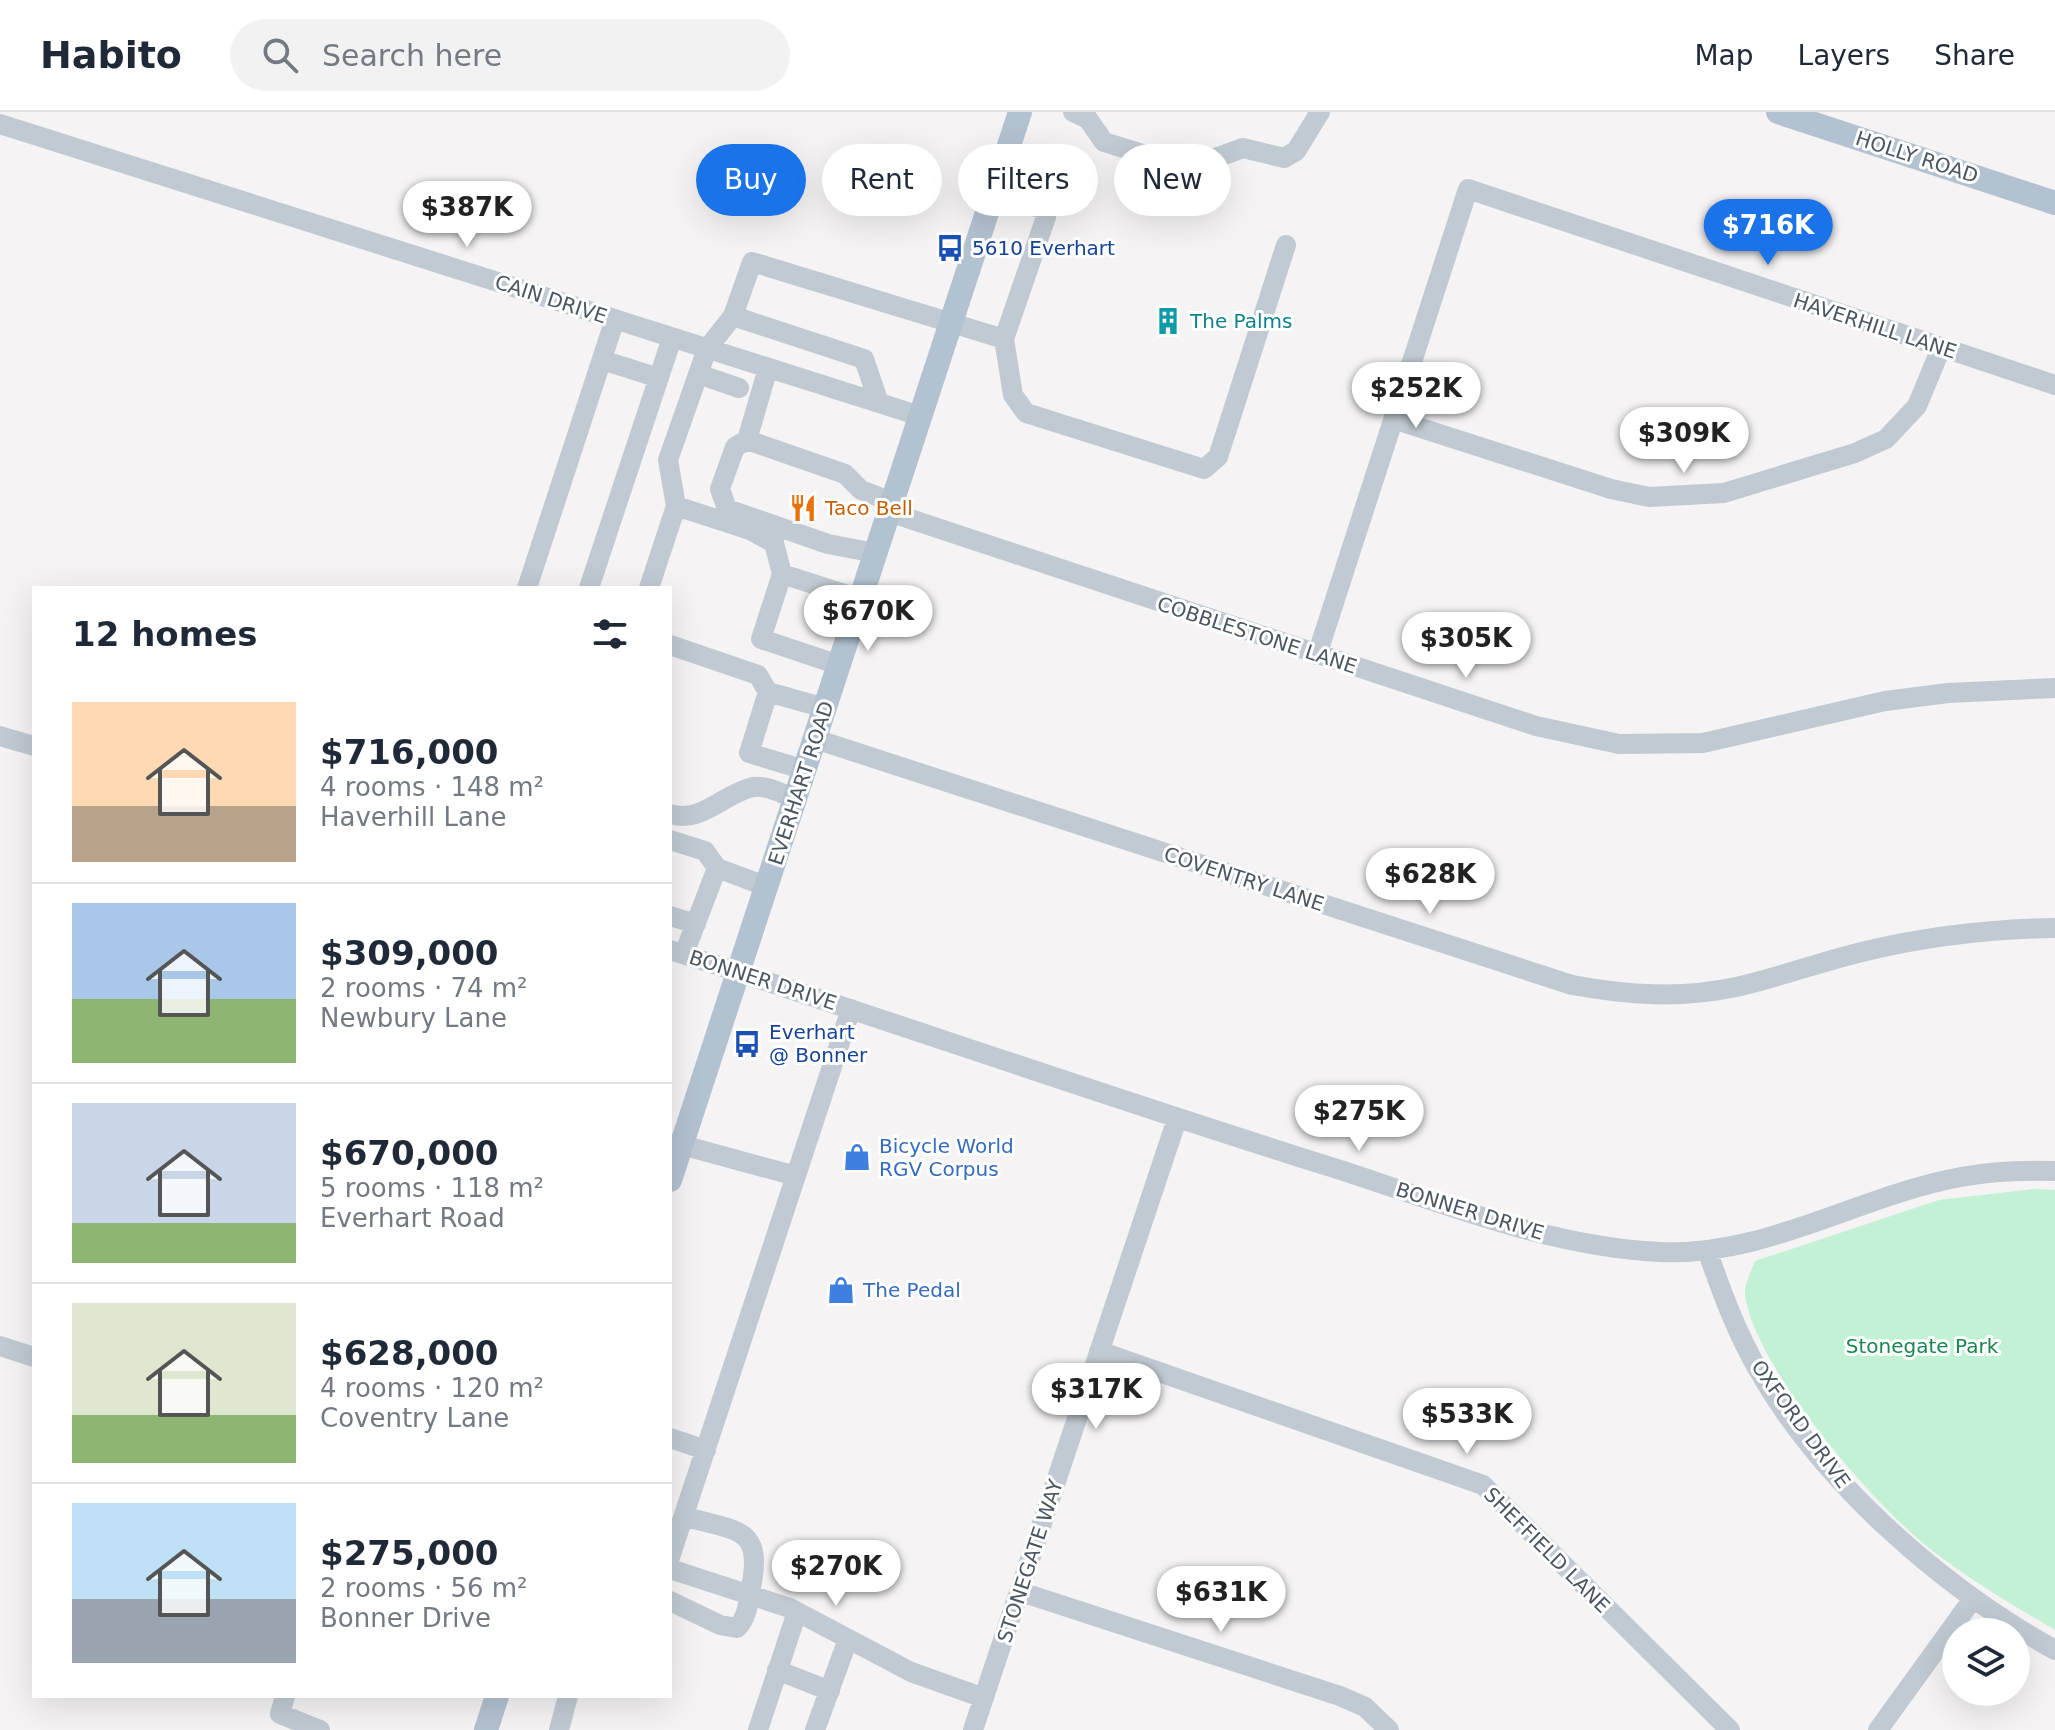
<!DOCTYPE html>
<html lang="en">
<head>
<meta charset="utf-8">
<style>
  :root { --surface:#fff; --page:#f2f2f3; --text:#1f2937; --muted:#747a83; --line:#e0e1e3; --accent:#1a73e8 }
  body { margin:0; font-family:"DejaVu Sans",sans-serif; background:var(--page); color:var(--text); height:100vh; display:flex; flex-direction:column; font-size:30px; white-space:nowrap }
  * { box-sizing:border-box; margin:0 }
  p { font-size:26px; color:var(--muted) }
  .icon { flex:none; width:44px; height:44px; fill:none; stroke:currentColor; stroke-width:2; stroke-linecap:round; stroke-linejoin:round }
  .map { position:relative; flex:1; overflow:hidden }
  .drawer { position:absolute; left:32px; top:474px; width:640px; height:1112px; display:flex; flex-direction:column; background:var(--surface); border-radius:0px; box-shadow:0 8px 32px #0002 }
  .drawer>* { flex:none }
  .top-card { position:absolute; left:696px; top:32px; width:760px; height:72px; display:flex; gap:16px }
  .tools { position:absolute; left:1942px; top:1506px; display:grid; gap:16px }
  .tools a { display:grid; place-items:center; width:88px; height:88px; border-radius:50%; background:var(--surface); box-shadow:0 8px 32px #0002; font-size:40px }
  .price { position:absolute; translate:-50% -68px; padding:0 18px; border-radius:28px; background:#fff; color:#222; font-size:26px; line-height:52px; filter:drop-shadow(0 2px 4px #0008) }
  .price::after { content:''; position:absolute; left:50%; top:48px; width:24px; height:18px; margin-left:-12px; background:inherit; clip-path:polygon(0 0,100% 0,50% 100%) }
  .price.selected { background:var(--accent); color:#fff }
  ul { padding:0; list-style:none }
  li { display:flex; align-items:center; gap:24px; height:200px; padding:0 40px }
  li+li { border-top:2px solid var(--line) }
  li span { display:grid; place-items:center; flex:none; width:224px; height:160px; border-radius:0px; color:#555 }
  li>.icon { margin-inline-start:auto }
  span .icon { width:96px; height:96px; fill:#fffc; stroke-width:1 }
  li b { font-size:34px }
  h2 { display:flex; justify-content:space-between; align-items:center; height:96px; padding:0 40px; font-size:34px }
  .pill { padding:0 28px; border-radius:36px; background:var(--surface); box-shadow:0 8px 32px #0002; font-size:28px; line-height:72px }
  .pill.selected { background:var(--accent); color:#fff }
  header { display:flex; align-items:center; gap:48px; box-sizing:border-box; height:112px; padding:0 40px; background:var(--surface); border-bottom:2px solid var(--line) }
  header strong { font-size:38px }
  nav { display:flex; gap:44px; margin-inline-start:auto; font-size:28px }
  .search { width:560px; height:72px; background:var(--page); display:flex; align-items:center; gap:20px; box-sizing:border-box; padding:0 28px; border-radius:44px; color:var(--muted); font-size:30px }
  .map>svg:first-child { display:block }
  .green { fill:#c3f1d5 }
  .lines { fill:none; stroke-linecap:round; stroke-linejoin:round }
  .minor { stroke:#c1cad2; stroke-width:20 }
  .major { stroke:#b3c2d1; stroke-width:24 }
  .labels { text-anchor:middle; stroke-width:6; stroke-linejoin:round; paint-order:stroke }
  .street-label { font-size:20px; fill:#4a5661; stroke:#fff }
  .transit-label { font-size:20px; fill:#164399; stroke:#fff; text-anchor:start }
  .culture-label { font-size:20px; fill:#0d838f; stroke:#fff; text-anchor:start }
  .food-label { font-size:20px; fill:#c56008; stroke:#fff; text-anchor:start }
  .shop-label { font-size:20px; fill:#366cbe; stroke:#fff; text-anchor:start }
  .park-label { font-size:20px; fill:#17864f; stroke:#fff }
</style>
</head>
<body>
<header>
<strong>Habito</strong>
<div class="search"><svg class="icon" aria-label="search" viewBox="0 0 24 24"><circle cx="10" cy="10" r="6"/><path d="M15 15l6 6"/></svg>Search here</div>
<nav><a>Map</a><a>Layers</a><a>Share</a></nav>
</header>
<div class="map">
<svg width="2055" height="1618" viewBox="0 0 2055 1618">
  <rect width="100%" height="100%" fill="#f5f3f3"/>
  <path class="green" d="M2035 1077 2055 1078V1518C2008 1490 1959 1462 1917 1426 1862 1378 1757 1256 1745 1184 1744 1173 1751 1159 1755 1149L1939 1088Z"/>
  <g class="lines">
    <path class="minor" d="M1073 0 1088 7 1104 30 1188 56 1243 36 1284 46 1296 39 1320 0
      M0 12 920 304
      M733 204 864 247 879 291
      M1004 227 1013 283 1026 301 1204 357 1218 345 1286 133
      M602 248 659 266
      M768 256 747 328 845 362 861 378 892 390
      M698 262 739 276
      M1396 308 1611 377 1649 385 1724 381 1855 341 1886 327 1917 294 1941 236
      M747 328 735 335 720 377 727 397 828 432 875 441
      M676 394 668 348 707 237 733 204 752 150 1004 227 1046 105 1043 97 993 82
      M889 400 1536 614 1619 632 1703 631 1885 589 1948 581 2055 576
      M527 476 615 207
      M589 476 672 226
      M649 476 676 394 750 418 774 431 782 462
      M670 533 758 563 768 580
      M1317 543 1468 77 2055 273
      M839 553 761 527 782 462 860 487
      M0 624 34 634
      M815 627 1572 873C1627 883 1681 887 1736 875 1780 865 1823 849 1866 839 1929 824 1991 817 2055 816
      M805 658 749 641 768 580 825 596
      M670 702C702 712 724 681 753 675 767 673 783 682 796 687
      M670 728 705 739 717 756 768 775
      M670 804 696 812
      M670 838C891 909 1110 986 1331 1055 1438 1089 1547 1135 1660 1140 1766 1145 1860 1083 1961 1065 1992 1059 2024 1058 2055 1059
      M684 842 717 756
      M682 1033 796 1064
      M1707 1138C1722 1181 1737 1222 1760 1261 1825 1373 1943 1476 2055 1538
      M0 1234 34 1245
      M1099 1239 1483 1373 1730 1618
      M670 1326 706 1338
      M670 1445 851 897
      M670 1457 790 1496 911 1560 984 1586
      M1021 1480 1340 1584 1365 1595 1389 1618
      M670 1489 720 1513 737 1516C748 1505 748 1490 751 1475 764 1412 734 1420 684 1404
      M777 1558 830 1579
      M285 1584 280 1602 320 1618
      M559 1618 568 1584
      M758 1618 797 1500
      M815 1618 848 1527
      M973 1618 1177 1007
      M1878 1618 1972 1488"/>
    <path class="major" d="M1778 0 2055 91
      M670 1068 1020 0
      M486 1618 497 1584"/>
  </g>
  <defs>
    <g id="bus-bare" transform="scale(2.16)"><path d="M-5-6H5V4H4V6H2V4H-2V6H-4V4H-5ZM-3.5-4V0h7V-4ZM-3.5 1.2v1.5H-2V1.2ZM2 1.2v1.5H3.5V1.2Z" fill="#1a4fb4" stroke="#fff" stroke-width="2.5" paint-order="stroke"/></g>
    <g id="building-bare" transform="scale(2.16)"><path d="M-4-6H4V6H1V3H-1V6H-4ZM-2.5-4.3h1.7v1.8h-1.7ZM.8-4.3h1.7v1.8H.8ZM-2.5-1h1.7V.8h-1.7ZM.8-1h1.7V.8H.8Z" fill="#0f9aa8" stroke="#fff" stroke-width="2.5" paint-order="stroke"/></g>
    <g id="restaurant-bare" transform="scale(2.16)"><path d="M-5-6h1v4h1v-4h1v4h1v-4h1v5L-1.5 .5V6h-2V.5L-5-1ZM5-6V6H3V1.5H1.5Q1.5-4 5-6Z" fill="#e8710a" stroke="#fff" stroke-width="2.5" paint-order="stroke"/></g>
    <g id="shop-bare" transform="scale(2.16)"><path d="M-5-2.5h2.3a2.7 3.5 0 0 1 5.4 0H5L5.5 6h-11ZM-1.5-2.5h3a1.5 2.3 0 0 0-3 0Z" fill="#3f7fe0" stroke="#fff" stroke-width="2.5" paint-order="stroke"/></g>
  </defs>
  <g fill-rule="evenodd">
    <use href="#bus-bare" x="950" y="136"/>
    <use href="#building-bare" x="1168" y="209"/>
    <use href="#restaurant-bare" x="803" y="396"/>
    <use href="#bus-bare" x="747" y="932"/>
    <use href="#shop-bare" x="857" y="1045"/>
    <use href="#shop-bare" x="841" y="1178"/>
  </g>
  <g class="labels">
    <g class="street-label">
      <text transform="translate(1917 45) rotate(18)" y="7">HOLLY ROAD</text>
      <text transform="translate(551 187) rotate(18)" y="7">CAIN DRIVE</text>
      <text transform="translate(1875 214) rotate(18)" y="7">HAVERHILL LANE</text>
      <text transform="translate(1257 523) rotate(18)" y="7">COBBLESTONE LANE</text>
      <text transform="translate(801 671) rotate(-72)" y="7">EVERHART ROAD</text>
      <text transform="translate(1244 767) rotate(18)" y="7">COVENTRY LANE</text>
      <text transform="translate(763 868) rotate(18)" y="7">BONNER DRIVE</text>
      <text transform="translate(1470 1099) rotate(17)" y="7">BONNER DRIVE</text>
      <text transform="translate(1801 1312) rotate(54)" y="7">OXFORD DRIVE</text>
      <text transform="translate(1547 1438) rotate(45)" y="7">SHEFFIELD LANE</text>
      <text transform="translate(1030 1449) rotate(-72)" y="7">STONEGATE WAY</text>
    </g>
    <g class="transit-label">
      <text x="972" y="143">5610 Everhart</text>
      <text x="769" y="927">Everhart<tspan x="769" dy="23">@ Bonner</tspan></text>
    </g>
    <g class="culture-label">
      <text x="1190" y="216">The Palms</text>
    </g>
    <g class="food-label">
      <text x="825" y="403">Taco Bell</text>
    </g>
    <g class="shop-label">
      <text x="879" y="1041">Bicycle World<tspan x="879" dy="23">RGV Corpus</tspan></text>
      <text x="863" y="1185">The Pedal</text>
    </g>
    <g class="park-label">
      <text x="1922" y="1241">Stonegate Park</text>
    </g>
  </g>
</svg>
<div class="tools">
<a><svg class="icon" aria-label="layers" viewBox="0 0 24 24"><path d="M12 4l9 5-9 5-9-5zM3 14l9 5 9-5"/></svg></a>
</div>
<b class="price" style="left:467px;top:137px">$387K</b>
<b class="price selected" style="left:1768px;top:155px">$716K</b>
<b class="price" style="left:1416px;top:318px">$252K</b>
<b class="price" style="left:1684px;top:363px">$309K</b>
<b class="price" style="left:868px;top:541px">$670K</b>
<b class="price" style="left:1466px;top:568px">$305K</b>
<b class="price" style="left:1430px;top:804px">$628K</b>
<b class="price" style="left:1359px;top:1041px">$275K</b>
<b class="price" style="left:1096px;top:1319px">$317K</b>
<b class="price" style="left:1467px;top:1344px">$533K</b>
<b class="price" style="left:836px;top:1496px">$270K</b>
<b class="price" style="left:1221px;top:1522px">$631K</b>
<div class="top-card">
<a class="pill selected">Buy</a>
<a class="pill">Rent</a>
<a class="pill">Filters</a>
<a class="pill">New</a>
</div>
<section class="drawer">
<h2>12 homes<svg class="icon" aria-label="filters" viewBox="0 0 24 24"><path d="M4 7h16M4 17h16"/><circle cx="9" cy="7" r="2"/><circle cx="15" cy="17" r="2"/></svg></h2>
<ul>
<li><span style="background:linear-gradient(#ffd9b3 65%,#b9a48a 0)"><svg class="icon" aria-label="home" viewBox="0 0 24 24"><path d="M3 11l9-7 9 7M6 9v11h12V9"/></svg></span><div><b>$716,000</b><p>4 rooms · 148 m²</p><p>Haverhill Lane</p></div></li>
<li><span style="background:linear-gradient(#a9c7e8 60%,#8fb573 0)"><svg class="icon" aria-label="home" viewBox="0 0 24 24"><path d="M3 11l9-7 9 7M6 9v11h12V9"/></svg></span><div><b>$309,000</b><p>2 rooms · 74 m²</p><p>Newbury Lane</p></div></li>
<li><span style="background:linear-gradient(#c9d6e8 75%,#8fb573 0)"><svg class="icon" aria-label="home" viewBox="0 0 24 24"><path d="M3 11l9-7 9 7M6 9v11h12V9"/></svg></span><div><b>$670,000</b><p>5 rooms · 118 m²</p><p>Everhart Road</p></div></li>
<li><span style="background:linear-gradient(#dfe7d0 70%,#8fb573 0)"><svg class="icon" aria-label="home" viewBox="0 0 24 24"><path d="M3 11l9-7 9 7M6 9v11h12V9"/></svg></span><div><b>$628,000</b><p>4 rooms · 120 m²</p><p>Coventry Lane</p></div></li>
<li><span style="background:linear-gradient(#bfe0f5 60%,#9aa5b1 0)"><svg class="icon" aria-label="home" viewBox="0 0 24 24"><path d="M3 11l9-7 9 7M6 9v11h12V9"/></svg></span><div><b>$275,000</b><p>2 rooms · 56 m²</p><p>Bonner Drive</p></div></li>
</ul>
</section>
</div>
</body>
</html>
